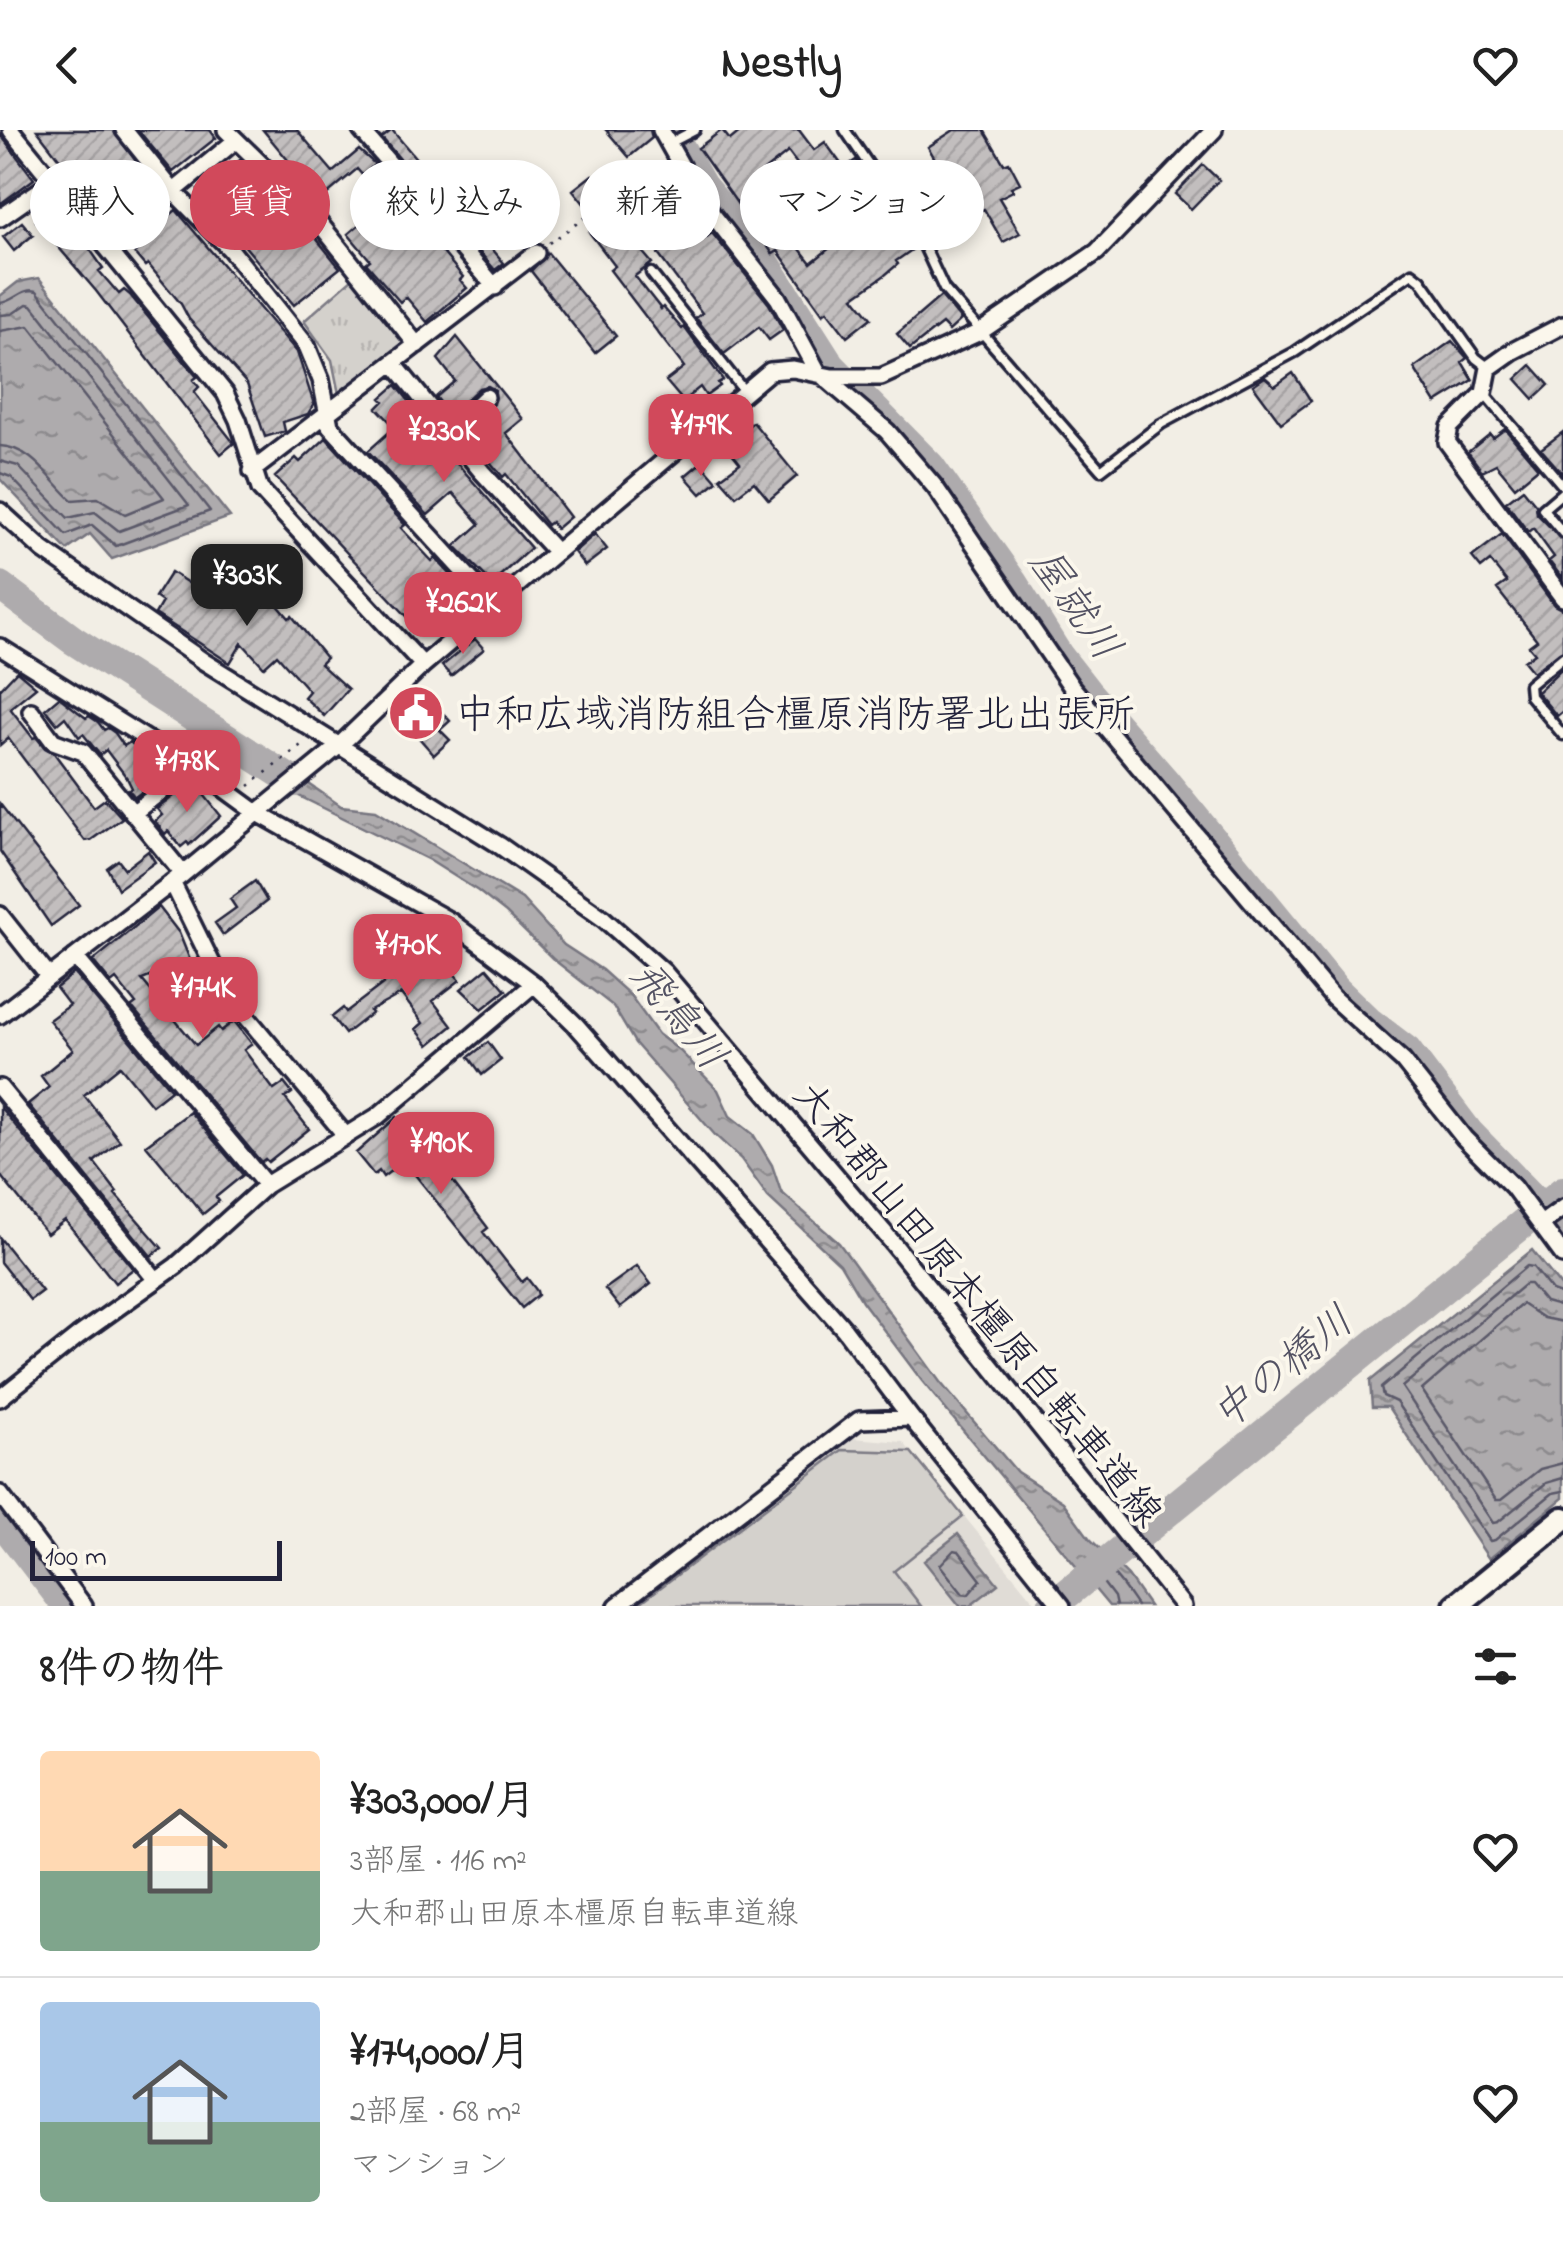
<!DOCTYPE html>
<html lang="ja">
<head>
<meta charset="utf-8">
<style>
  :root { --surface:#fff; --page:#f6f6f6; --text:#222; --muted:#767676; --line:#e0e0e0; --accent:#d1495b }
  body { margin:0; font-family:"Indie Flower","Klee One",sans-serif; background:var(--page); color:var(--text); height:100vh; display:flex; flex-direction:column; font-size:38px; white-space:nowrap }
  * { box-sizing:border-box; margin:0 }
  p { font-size:32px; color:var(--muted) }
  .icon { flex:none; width:55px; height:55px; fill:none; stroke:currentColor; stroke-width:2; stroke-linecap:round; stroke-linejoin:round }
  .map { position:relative; height:1476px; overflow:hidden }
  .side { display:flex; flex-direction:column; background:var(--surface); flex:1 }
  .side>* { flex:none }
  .guide { position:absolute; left:30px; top:30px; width:1000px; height:90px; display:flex; gap:20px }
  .scale { position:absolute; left:30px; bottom:25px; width:252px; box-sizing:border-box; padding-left:10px; border:5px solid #22223b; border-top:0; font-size:28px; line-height:35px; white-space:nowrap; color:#22223b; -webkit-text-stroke:8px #fbf7ec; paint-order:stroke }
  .price { position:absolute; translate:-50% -85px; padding:0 22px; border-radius:20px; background:var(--accent); color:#fff; font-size:32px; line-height:65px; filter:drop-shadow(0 2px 5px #0008) }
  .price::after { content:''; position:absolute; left:50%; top:60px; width:30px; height:22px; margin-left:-15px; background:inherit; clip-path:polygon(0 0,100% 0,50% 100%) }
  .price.current { background:#222; color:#fff }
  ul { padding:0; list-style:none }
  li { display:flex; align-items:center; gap:30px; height:250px; padding:0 40px }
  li+li { border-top:2px solid var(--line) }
  li span { display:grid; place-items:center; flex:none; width:280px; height:200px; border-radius:10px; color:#555 }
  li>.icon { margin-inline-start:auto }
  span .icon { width:120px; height:120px; fill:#fffc; stroke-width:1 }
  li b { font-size:42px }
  h2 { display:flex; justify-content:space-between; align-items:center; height:120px; padding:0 40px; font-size:42px }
  .tag { padding:0 35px; border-radius:45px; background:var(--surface); box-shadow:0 5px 15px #0003; font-size:35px; line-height:90px }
  .tag.current { background:var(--accent); color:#fff }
  header { display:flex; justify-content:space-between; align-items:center; height:130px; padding:0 40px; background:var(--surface); font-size:45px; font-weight:700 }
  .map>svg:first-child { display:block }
  .built { fill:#e0dcd6 }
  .grass { fill:#d4d1cc; stroke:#7b7a84; stroke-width:2.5 }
  .park { fill:url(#park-tufts); stroke:#7b7a84; stroke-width:2.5 }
  .water { fill:url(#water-ripples); stroke:#76747f; stroke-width:2.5 }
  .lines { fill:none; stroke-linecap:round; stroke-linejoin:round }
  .shore { stroke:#5a5969; stroke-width:2.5 }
  .river { stroke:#aeabad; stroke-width:30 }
  .building { fill:url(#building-hatch); stroke:#22223b; stroke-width:2.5; fill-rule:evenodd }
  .lane-casing { stroke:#22223b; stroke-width:15 }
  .street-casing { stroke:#22223b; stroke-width:22 }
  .secondary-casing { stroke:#22223b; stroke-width:30 }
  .path { stroke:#22223b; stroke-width:2.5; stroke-dasharray:2.5 8; stroke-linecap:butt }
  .lane { stroke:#fbf7ec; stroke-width:8 }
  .street { stroke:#fbf7ec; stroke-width:15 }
  .secondary { stroke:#fbf7ec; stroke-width:22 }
  .labels { text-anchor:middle; stroke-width:8; stroke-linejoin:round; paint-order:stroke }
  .poi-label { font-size:40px; fill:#22223b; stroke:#fbf7ec; text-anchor:start }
  .street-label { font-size:40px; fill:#22223b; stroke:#fbf7ec }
  .water-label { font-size:42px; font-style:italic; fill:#535263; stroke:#fbf7ec }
</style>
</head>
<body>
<header><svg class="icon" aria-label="back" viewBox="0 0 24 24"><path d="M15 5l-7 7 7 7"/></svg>Nestly<svg class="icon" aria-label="heart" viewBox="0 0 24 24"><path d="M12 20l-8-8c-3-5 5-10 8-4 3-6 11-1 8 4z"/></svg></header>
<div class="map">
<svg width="1563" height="1476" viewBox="0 0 1563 1476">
  <defs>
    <pattern id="park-tufts" width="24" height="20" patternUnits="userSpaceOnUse" patternTransform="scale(2.5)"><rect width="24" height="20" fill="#d4d1cc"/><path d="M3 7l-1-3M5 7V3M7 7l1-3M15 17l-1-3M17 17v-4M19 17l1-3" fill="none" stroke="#b6b3b0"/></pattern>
    <pattern id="water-ripples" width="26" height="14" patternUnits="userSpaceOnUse" patternTransform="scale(2.5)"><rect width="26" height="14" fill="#aeabad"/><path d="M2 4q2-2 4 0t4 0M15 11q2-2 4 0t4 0" fill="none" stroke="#8d8b8e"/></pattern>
    <pattern id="building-hatch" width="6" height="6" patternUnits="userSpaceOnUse" patternTransform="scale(2.5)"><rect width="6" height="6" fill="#c2bebe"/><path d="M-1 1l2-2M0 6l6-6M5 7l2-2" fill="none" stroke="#a6a3a4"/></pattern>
  </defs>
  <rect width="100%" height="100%" fill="#f2eee5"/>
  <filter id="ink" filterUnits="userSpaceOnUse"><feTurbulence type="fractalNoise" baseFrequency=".01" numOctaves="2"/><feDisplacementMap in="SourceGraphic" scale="20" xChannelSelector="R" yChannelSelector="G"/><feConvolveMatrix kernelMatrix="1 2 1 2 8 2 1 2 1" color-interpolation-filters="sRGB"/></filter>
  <g filter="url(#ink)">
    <path class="built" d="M852 1308 903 1312 1038 1476H630Z"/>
    <path class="grass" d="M842 1320 911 1322 963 1386 894 1441 921 1476H636Z"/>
    <path class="park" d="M353 148 410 215 340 269 332 230 304 191Z"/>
    <path class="water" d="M39 148 230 387 112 429 90 404 67 420 0 349V166L18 152Z
      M258 619 341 676 376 680 522 769 564 815 602 840 630 865 658 904 680 921 718 960 730 986 753 1004 772 1035 781 1062 839 1113 940 1252 1017 1342 1063 1372 1090 1409 1128 1446 1149 1476H1109L922 1251 862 1171 840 1134 768 1067 741 1029 715 1005 635 913 613 876 553 829 506 783 478 761 429 730 297 665 262 640Z
      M1532 1120 1563 1159V1368L1489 1429 1388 1277H1372L1370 1251Z
      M958 1404 998 1454 970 1476H960L924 1431Z"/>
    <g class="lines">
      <path class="shore" d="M0 173C14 172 22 157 37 161L210 381 116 416 92 395 66 405 11 347 0 343
        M0 185 12 184 27 174 32 175 189 375 119 401 95 382 68 388 18 336 0 331
        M0 201 29 196 164 368 125 384 98 368 72 370C50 350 32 317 0 316
        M1563 1165 1552 1161 1533 1137 1527 1136 1381 1258 1383 1266 1396 1272 1490 1411 1495 1410 1553 1363 1563 1361
        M1563 1177 1545 1172 1530 1154H1525L1402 1257 1493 1393 1498 1392 1546 1353 1563 1348
        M1563 1192 1543 1188 1522 1174 1422 1260 1496 1370H1501L1540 1339 1563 1333
        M954 1420 959 1421 981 1450 968 1465 963 1464 940 1435Z
        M1116 1476 1114 1467 1092 1438 1094 1432C1113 1438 1125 1459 1137 1476"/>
      <path class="river" d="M670 0 702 56 759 123 831 236 930 336 1013 453 1058 525 1087 562 1163 649 1335 859 1369 892 1407 921 1469 1003 1542 1078 1563 1107
        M0 456 73 510 294 652
        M0 1389 67 1476
        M1052 1476 1563 1061"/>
    </g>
    <path class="building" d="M37 0H113L152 53 129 75 133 80 115 95 91 70Z
      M138 0H210L216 8 173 42Z
      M263 0H297L333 42 359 20 375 34 363 46 357 39 325 66 306 43 302 47Z
      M392 0 457 77 504 133 495 140 382 8Z
      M606 0H650L652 8 629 27Z
      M722 0 730 10 742 0H799L814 20 825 12 844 38 856 30 916 117 896 131 898 134 885 145 854 167 871 188 847 207 827 181 823 184 778 121 773 124 698 18ZM788 22 806 46 782 65 764 41ZM818 92 836 113 811 133 793 110Z
      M954 0H984L1004 34 1009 32 1020 53 1011 57 1013 61 999 68 1020 103 1003 112 984 79 967 84 928 17Z
      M0 4 34 49 0 74Z
      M240 30 298 86 340 138 294 175 198 60Z
      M912 34 926 61 914 69 897 43Z
      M1203 35 1219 50 1191 79 1175 64Z
      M592 45 606 62 598 68 626 106 628 105 652 133 635 146 661 179 663 177 682 199 684 197 723 250 718 253 720 256 706 266 700 257 683 271 666 251 684 237 610 140 615 136 589 102 598 91 573 60Z
      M58 75 91 116 89 118 103 138 99 141 119 164 124 160 130 165 197 247 193 250 199 257 194 262 234 313 221 324 96 161 36 91Z
      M413 79 424 91 420 95 463 147 460 150 467 158 427 192 406 167 400 172 366 133 370 130 348 104 369 86 384 104Z
      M176 80 297 222 314 274 308 284 283 292 285 301 265 307 247 254 189 189 181 174 148 134 145 136 134 123 159 99 157 96Z
      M22 92 33 105 14 121 3 107Z
      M695 97 704 109 712 103 769 174 783 200 769 210 759 197 724 224 696 188 702 183 658 124Z
      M548 123 616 206 595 223 531 141Z
      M941 166 961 190 949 201 942 194 910 219 897 204Z
      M457 207 523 289 506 303 570 387 556 399 551 392 547 395 506 344 503 347 465 303 494 274 495 260 488 256 479 258 450 285 436 267 455 251 438 229Z
      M1452 211 1467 228 1462 232 1473 250 1436 273 1414 238Z
      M1531 235 1549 255 1534 269 1516 249Z
      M1293 243 1311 271 1281 293 1253 255 1265 247 1275 256Z
      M396 255 458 331 456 332 531 418 492 453 455 416 480 394 453 363 428 385 368 321 395 297 377 278 384 271 381 268Z
      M753 292 797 346 769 370 754 352 736 366 720 348 740 333 728 318 731 315 725 307 735 299 737 301 742 296 745 299Z
      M1505 299 1538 338 1515 357 1496 334 1482 341 1468 322 1490 304 1493 308Z
      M1563 302V344L1541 319Z
      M326 308 405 395 401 398 432 431 435 428 464 459 460 463 463 466 447 481 445 478 421 501 275 347 296 328 300 332Z
      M698 335H703L717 351 701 364 685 346Z
      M1523 359 1536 375 1537 384 1563 410V449L1549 431 1554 427 1533 398 1528 402 1506 372Z
      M595 404 607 419 585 436 574 422Z
      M1502 404 1554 475 1563 480V520L1533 542 1524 531 1535 523 1529 516 1537 510 1497 459 1507 452 1490 431 1481 438 1472 427Z
      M226 430 257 464 263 458 289 488 292 486 326 528 320 534 348 559 324 586 304 567 309 561 277 525 264 537 242 513 230 533 155 484 162 472 155 467 171 442 196 458Z
      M475 509 484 519 451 546 442 536Z
      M1563 537V581L1557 586 1537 562Z
      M17 541 36 557 10 578 33 608 36 607 45 618 54 623 94 677 105 669 122 688 91 710 85 711 8 608 0 615V559Z
      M59 567 86 588 89 586 98 592 104 600 108 598 115 603 124 616 130 612 148 628 154 627 172 639 135 667 129 660 132 658 127 648 106 620 100 625 83 604 79 607 65 587 57 594 45 579Z
      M431 570 450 591 440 600 450 610 434 625 406 593Z
      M193 651 221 686 189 715 187 712 181 717 168 701 165 704 155 691 162 685 157 679Z
      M0 674 79 775 51 796 0 721Z
      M148 721 155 732 118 759 107 738 118 730 125 739Z
      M255 751 267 771 223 805 215 793 236 778 230 769Z
      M159 777 179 803 190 830 142 850 196 915 218 897 221 901 234 891 252 914 244 920 274 960 284 953 292 963 285 968 309 999 268 1032 265 1029 261 1032 132 877 136 874 116 849 111 853 93 831Z
      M439 828 460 850 433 871 452 896 429 915 416 899 423 893 401 864 370 881 372 883 345 904 332 887 343 878 346 882 384 853 386 847 406 831 420 848Z
      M487 838 506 860 482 879 461 859Z
      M74 843 171 960 152 975 120 936 84 965 120 1011 94 1032 117 1062 115 1064 162 1118 151 1126 28 974 49 957 41 946 73 920 49 890 69 875 56 858Z
      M488 912 501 930 482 945 469 927Z
      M0 977 133 1139 115 1153 65 1090 47 1104 0 1045Z
      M190 982 243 1045 216 1067 219 1071 203 1084 146 1015Z
      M397 987 401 993 404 990 453 1052 488 1098 483 1102 522 1152 527 1148 537 1161 538 1165 522 1178 404 1031 383 1047 379 1041 374 1045 356 1023Z
      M0 1108 42 1161 30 1170 0 1132Z
      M637 1136 651 1154 620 1178 605 1159Z"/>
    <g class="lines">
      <g class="lane-casing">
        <path id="lane" d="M845 0 924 116 944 159 1101 340 1161 294 1295 222 1412 143 1421 150 1476 228 1489 238
          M668 14 695 0
          M651 143 744 261
          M1485 264 1563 356
          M1563 362 1543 379 1563 403
          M1563 527 1529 555 1530 566 1563 605"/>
      </g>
      <g class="street-casing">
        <path id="street" d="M11 0 225 263 238 290 260 359 423 535
          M124 0 173 61 230 119 307 216 321 250 330 296 494 475
          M226 0 313 85 417 215
          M361 0 495 157
          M661 0 698 66 778 168 818 242 887 301 935 357 1071 556 1333 868 1403 931 1464 1008 1513 1057 1563 1125
          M0 88 52 52
          M106 117 235 11
          M1563 195 1513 221 1489 238 1484 263 1450 297 1447 312 1563 468
          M394 234 482 342 555 421
          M449 302 486 267
          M252 341 536 123
          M0 381 43 420 203 531 499 715 604 789 664 842 883 1101 1183 1476
          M0 517 215 652 256 682 450 791 534 854 575 894 844 1199 911 1288 1062 1476
          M31 581 53 611 83 622 183 744
          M133 683 185 643
          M172 752 226 862 346 1006
          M0 785 49 847
          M75 827 266 1055
          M0 885 183 744 340 615 423 535 770 241 793 239 832 247H881L980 202 1097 122 1214 0
          M0 958 156 1150
          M1541 1094 1563 1078
          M0 1268 78 1206 176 1136 266 1055 378 986 534 854
          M0 1364 84 1476
          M617 1476 859 1290 911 1288"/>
      </g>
      <g class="secondary-casing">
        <path id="secondary" d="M1456 1476 1563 1389"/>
      </g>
      <path class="path" d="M549 113 662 34
        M249 656 305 612"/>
      <use href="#lane" class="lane"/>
      <use href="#street" class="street"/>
      <use href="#secondary" class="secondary"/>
    </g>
  </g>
  <defs>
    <g id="civic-disc" transform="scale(2.875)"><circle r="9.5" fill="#d1495b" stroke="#fbf7ec"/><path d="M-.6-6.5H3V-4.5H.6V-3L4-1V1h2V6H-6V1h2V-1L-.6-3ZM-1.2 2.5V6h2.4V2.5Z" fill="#fff"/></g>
  </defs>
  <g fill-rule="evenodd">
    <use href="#civic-disc" x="416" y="583"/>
  </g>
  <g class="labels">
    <g class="poi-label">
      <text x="455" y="597">中和広域消防組合橿原消防署北出張所</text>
    </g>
    <g class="street-label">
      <text transform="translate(979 1173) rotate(51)" y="14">大和郡山田原本橿原自転車道線</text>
    </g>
    <g class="water-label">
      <text transform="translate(1077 473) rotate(55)" y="15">屋就川</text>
      <text transform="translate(680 884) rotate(51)" y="15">飛鳥川</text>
      <text transform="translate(1281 1236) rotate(-39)" y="15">中の橋川</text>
    </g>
  </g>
</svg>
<div class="scale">100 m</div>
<b class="price" style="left:701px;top:349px">¥179K</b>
<b class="price" style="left:444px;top:355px">¥230K</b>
<b class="price current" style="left:247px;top:499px">¥303K</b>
<b class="price" style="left:463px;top:527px">¥262K</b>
<b class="price" style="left:187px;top:685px">¥178K</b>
<b class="price" style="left:408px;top:869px">¥170K</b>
<b class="price" style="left:203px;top:912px">¥174K</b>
<b class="price" style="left:441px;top:1067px">¥190K</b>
<div class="guide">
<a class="tag">購入</a>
<a class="tag current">賃貸</a>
<a class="tag">絞り込み</a>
<a class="tag">新着</a>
<a class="tag">マンション</a>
</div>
</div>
<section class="side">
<h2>8件の物件<svg class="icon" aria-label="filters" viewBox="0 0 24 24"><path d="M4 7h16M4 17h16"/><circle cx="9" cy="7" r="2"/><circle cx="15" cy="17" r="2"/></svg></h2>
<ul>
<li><span style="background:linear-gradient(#ffd9b3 60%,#7fa58c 0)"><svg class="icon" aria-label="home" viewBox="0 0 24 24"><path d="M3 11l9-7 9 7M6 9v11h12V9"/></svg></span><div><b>¥303,000/月</b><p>3部屋 · 116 m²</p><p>大和郡山田原本橿原自転車道線</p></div><svg class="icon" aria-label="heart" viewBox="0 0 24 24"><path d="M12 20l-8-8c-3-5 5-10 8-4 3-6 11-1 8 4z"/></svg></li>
<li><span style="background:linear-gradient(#a9c7e8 60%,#7fa58c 0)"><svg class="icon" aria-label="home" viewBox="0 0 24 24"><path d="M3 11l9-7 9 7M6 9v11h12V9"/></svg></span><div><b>¥174,000/月</b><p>2部屋 · 68 m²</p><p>マンション</p></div><svg class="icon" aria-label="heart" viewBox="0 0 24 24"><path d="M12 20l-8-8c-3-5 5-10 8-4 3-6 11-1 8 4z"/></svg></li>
</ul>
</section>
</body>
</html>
